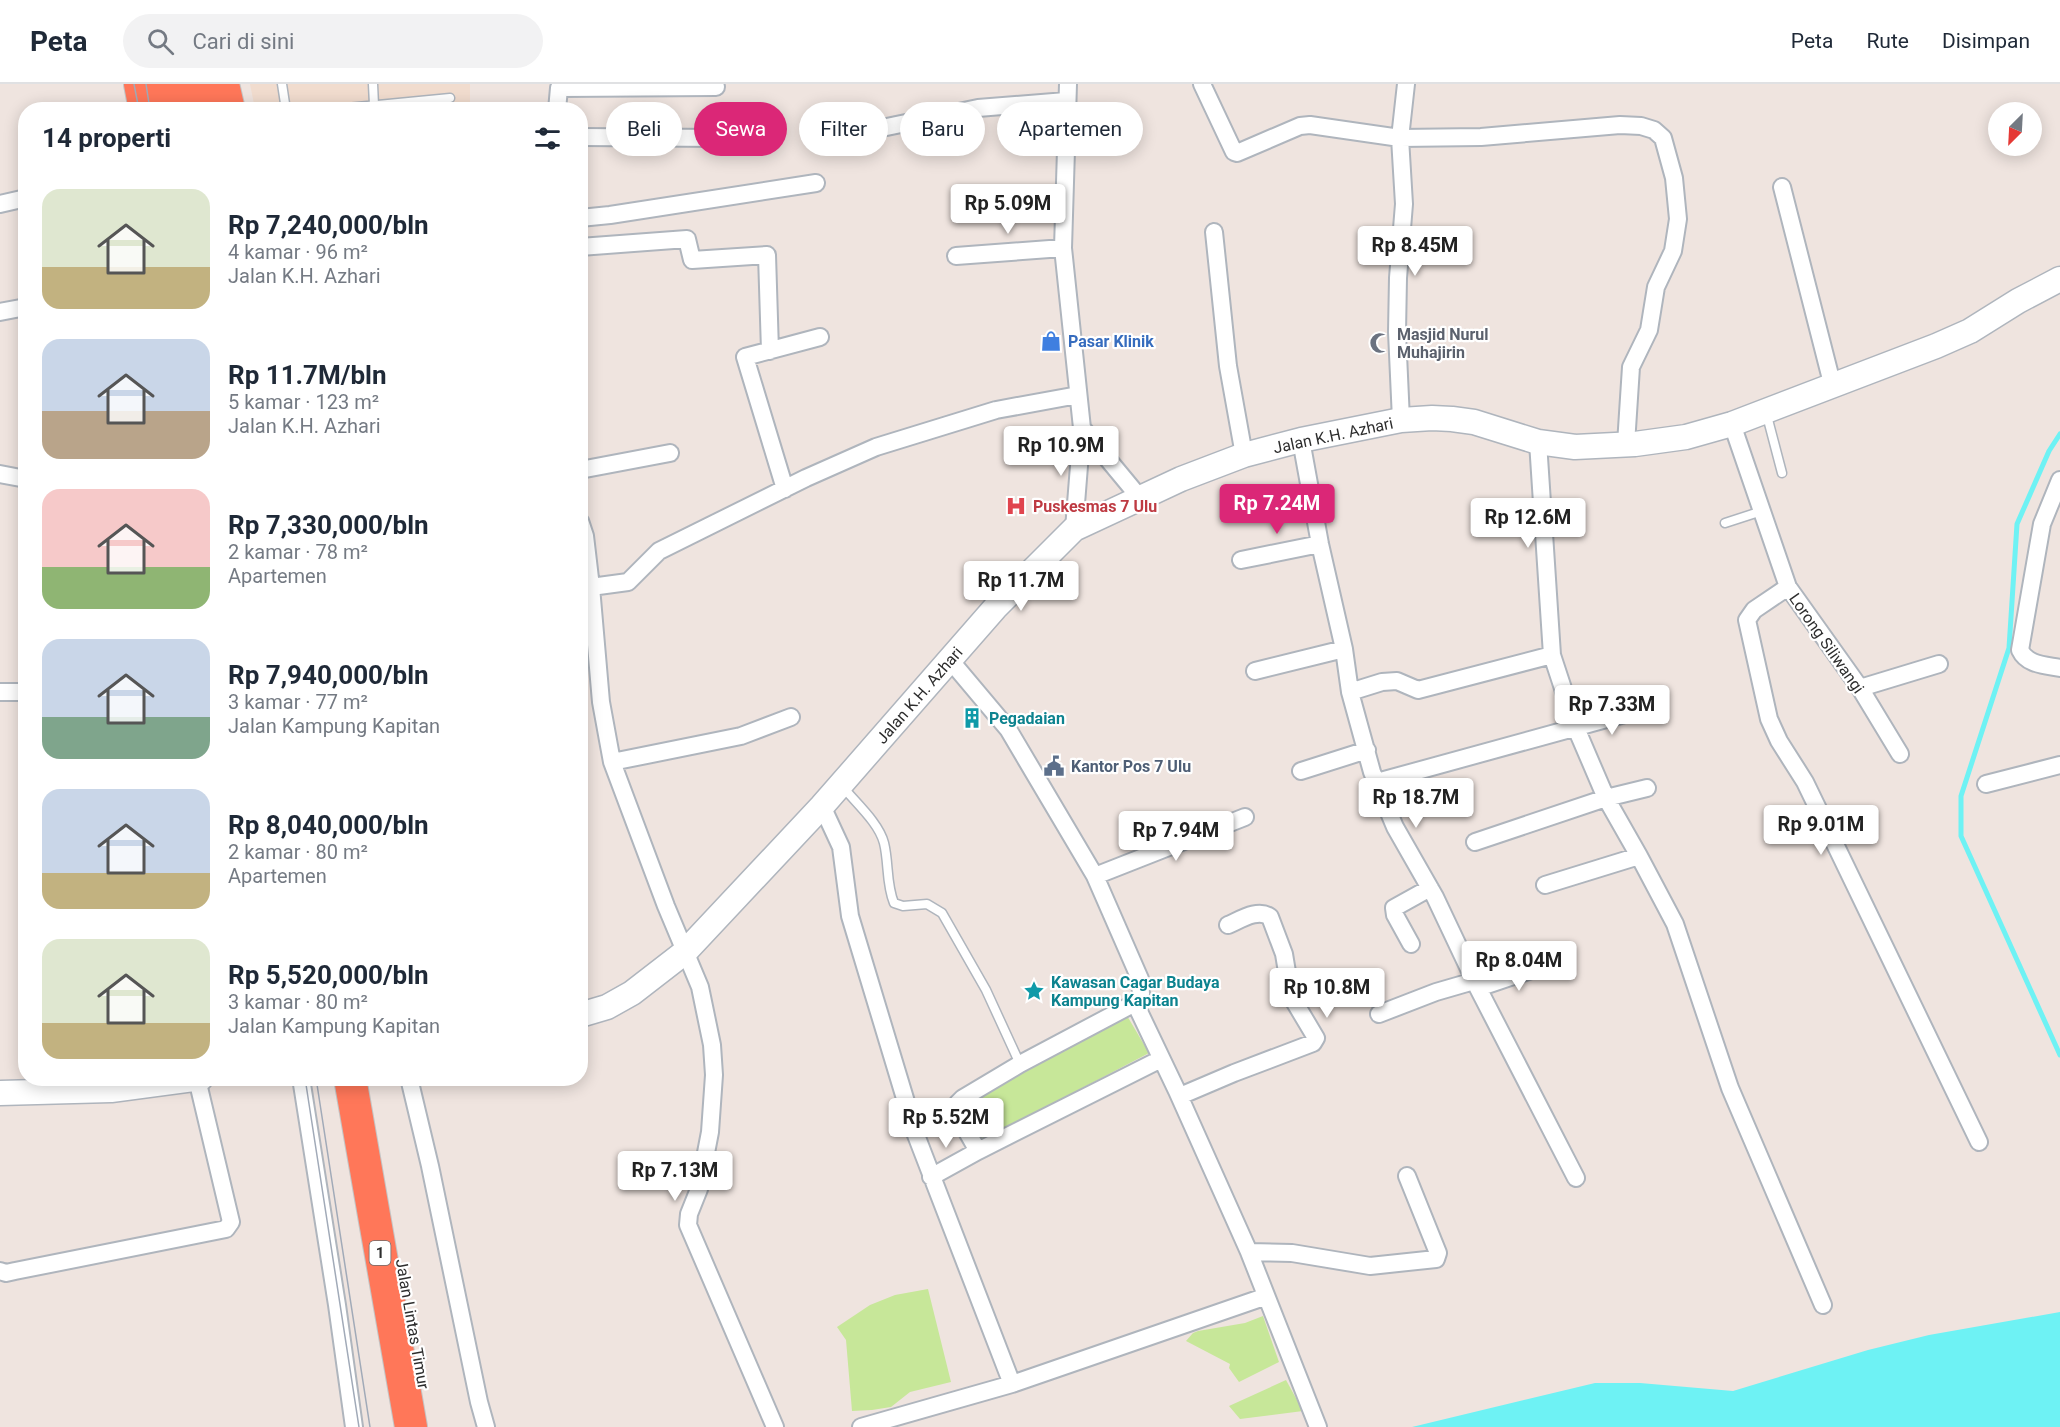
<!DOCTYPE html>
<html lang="id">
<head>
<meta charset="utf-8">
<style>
  :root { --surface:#fff; --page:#f2f2f3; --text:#1f2937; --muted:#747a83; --line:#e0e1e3; --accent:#db2777 }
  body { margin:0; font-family:Roboto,sans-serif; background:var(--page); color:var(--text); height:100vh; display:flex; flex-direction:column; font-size:22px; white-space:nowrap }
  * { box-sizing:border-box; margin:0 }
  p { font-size:20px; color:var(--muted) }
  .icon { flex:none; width:33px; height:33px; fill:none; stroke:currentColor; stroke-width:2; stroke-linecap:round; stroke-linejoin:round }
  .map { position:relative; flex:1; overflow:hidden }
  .drawer { position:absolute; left:18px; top:18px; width:570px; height:984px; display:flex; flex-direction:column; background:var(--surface); border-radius:24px; box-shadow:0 3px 15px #0003 }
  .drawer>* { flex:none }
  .banner { position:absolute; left:606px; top:18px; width:570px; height:54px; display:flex; gap:12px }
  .needle { width:39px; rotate:204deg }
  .tools { position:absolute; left:1988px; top:18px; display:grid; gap:12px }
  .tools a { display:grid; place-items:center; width:54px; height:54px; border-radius:50%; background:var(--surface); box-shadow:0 3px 15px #0003; font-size:30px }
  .price { position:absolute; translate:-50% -51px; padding:0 14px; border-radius:6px; background:#fff; color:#222; font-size:20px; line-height:39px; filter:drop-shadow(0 2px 3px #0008) }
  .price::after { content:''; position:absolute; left:50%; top:36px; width:18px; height:14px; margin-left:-9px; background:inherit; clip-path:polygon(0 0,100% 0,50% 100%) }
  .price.current { background:var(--accent); color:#fff }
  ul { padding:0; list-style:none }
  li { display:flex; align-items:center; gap:18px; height:150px; padding:0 24px }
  li span { display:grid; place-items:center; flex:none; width:168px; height:120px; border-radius:18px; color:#555 }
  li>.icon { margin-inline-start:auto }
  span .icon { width:72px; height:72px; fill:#fffc; stroke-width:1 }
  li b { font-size:26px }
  h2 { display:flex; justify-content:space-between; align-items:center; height:72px; padding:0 24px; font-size:26px }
  .chip { padding:0 21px; border-radius:27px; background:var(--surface); box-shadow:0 3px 15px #0003; font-size:21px; line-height:54px }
  .chip.current { background:var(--accent); color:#fff }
  header { display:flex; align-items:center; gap:36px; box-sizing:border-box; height:84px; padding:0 30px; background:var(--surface); border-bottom:2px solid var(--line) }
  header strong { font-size:28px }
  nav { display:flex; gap:33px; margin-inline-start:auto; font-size:21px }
  .search { width:420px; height:54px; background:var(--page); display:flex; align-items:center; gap:15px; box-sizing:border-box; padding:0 21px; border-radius:33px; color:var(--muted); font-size:22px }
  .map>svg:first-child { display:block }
  .education { fill:#f1dcce }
  .green { fill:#c7e799 }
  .water { fill:#6ef2f4 }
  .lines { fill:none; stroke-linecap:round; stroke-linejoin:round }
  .stream { stroke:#6ef2f4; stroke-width:5 }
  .lane-casing { stroke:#afb5bd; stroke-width:11 }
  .street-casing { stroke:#afb5bd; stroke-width:20 }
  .secondary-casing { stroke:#afb5bd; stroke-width:27 }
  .highway-casing { stroke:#c4c4c4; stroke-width:34 }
  .lane { stroke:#fff; stroke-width:8 }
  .street { stroke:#fff; stroke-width:16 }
  .secondary { stroke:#fff; stroke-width:24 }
  .highway { stroke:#ff7759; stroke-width:32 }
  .tram { stroke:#a1aab8; stroke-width:1.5 }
  .labels { text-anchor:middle; stroke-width:4.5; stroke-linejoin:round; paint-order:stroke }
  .shield { fill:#fff; stroke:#6c6c6c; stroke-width:1.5 }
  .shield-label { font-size:15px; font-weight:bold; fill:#2d2d2d }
  .worship-label { font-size:16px; font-weight:bold; fill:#5b616d; stroke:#fff; text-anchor:start }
  .shop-label { font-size:16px; font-weight:bold; fill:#366cbe; stroke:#fff; text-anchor:start }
  .street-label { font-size:16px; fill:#2d2d2d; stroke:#fff }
  .health-label { font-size:16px; font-weight:bold; fill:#be3a42; stroke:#fff; text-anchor:start }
  .culture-label { font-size:16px; font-weight:bold; fill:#0d838f; stroke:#fff; text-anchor:start }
  .service-label { font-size:16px; font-weight:bold; fill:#4e5e75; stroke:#fff; text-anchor:start }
</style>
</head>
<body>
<header>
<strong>Peta</strong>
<div class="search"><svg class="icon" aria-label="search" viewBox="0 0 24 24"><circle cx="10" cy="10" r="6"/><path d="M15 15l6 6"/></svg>Cari di sini</div>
<nav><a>Peta</a><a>Rute</a><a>Disimpan</a></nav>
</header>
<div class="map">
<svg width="2060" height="1343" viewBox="0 0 2060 1343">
  <rect width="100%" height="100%" fill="#efe4df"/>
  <path class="education" d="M250 0H470V25H255Z"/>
  <path class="green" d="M1126 930 1149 969 983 1056 965 1022Z
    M928 1205 951 1298 910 1308 891 1323 872 1326 852 1327 846 1256 837 1243 870 1221 895 1211Z
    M1263 1232 1279 1278 1239 1298 1229 1284 1230 1280 1186 1257 1193 1249 1198 1247 1245 1239Z
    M1286 1296 1303 1327 1240 1335 1229 1322Z"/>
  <path class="water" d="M2060 1228V1343H1412L1595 1299H1640L1733 1307 1868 1266 1929 1251Z"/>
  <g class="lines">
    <path class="stream" d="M2060 350 2049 367 2017 440 2009 564 1961 712V752L2060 971"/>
    <g class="lane-casing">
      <path id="lane" d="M282 0 286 26
        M373 0 374 21
        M326 26 450 14
        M1766 328 1782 389
        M1725 439 1762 427
        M843 703C856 719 879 739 884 759 889 779 886 800 894 819L903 822 927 820 942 829 986 906 1020 980"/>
    </g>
    <g class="street-casing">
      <path id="street" d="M1068 0 1063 164 1082 344 1074 445
        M1202 0 1234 68 1237 69 1300 42 1310 41 1400 54 1481 53 1620 41 1641 42 1654 46 1663 54 1674 94 1678 135 1673 167 1656 203 1649 246 1631 283 1626 360
        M557 26 559 4 716 3
        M877 45 978 24 1066 17
        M580 53 720 54
        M1782 103 1833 303
        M0 120 26 114
        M580 134 610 131 816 99
        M1214 148 1228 282 1244 371
        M580 163 687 155 692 176 767 171 770 267
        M956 172 1063 164
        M0 228 26 223
        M1401 336 1397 248 1398 194 1404 120 1400 54 1406 0
        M1732 340 1788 503 1860 604 1900 670
        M1082 344 1140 414
        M1301 356 1320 460 1344 565 1350 608 1372 688 1395 743 1435 813 1478 904 1576 1094
        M1538 358 1552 571 1576 644 1606 714 1639 772 1545 801
        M580 386 670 369
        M0 390 26 395
        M2060 396 2042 440 2020 566C2027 581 2045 581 2060 584
        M785 405 745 273 820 253
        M580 437 585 452 591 503 628 498 659 467 806 394 876 363 996 326 1078 311
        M1241 476 1320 460
        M591 503 601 618 612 678 666 822 700 903 712 961 714 991 710 1048 699 1105 689 1130 688 1141 775 1343
        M1788 503 1754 526 1747 536 1769 635 1779 657 1805 698 1979 1058
        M950 576 1008 645 1095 792 1140 895 1141 910 1135 919 1020 980 963 1014 957 1020V1030L978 1067
        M1255 587 1344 565
        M1860 604 1939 580
        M0 608H26
        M1350 608 1382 598 1397 597 1418 606 1552 571
        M612 678 741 652 791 633
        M1301 687 1367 666
        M1377 698 1639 626
        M1986 700 2060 681
        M822 722 841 763 850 832 916 1051 1012 1300
        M1475 758 1606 714 1647 704
        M1639 772 1675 840 1730 1004 1823 1221
        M1095 792 1245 733
        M1411 860 1395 831 1394 824 1430 804
        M1478 904 1549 880
        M1135 919 1177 1007 1249 1168 1318 1343
        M1379 930 1436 908 1474 897
        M301 994 337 1221 354 1343
        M409 994 430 1082 479 1318 486 1343
        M1180 1012 1234 989 1313 959 1316 954 1291 912 1284 870 1270 833C1258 824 1240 836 1228 841
        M931 1093 978 1067 1161 975
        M1249 1168 1292 1169 1370 1182 1436 1175 1438 1169 1407 1092
        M0 1187 6 1189 15 1187 226 1145 231 1138 197 995
        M861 1343 1012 1300 1264 1213"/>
    </g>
    <g class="secondary-casing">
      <path id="secondary" d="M580 931 607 923 632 909 685 868 822 722 995 524 1074 445 1181 395 1244 371 1301 356 1401 336 1432 334 1452 335 1474 338 1538 358 1575 363 1635 360 1686 353 1732 340 1936 262 1970 247 2018 217 2060 195
        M0 1009 111 1006 201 994"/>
    </g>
    <g class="highway-casing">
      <path id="highway" d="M140 0 145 26
        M165 0 170 26
        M192 0 196 26
        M223 0 229 26
        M350 994 411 1343"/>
    </g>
    <use href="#lane" class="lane"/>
    <use href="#street" class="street"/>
    <use href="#secondary" class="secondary"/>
    <use href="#highway" class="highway"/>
    <path class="tram" d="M134 0 139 26
      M146 0 150 26
      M305 994 359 1343
      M316 994 370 1343"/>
  </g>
  <defs>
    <g id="shop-bare" transform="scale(1.62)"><path d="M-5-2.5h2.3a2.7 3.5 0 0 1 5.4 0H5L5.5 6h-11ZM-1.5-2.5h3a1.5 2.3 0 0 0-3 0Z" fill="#3f7fe0" stroke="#fff" stroke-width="2.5" paint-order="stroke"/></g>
    <g id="mosque-bare" transform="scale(1.62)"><path d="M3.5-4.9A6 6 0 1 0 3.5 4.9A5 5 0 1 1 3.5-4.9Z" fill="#6b7280" stroke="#fff" stroke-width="2.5" paint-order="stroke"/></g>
    <g id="hospital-bare" transform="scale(1.62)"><path d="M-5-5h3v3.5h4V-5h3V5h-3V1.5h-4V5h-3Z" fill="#e0444e" stroke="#fff" stroke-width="2.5" paint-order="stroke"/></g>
    <g id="building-bare" transform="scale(1.62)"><path d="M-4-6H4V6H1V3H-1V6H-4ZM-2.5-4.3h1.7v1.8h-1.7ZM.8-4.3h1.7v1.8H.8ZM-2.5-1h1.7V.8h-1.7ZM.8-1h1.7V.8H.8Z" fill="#0f9aa8" stroke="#fff" stroke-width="2.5" paint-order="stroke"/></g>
    <g id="civic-bare" transform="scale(1.62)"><path d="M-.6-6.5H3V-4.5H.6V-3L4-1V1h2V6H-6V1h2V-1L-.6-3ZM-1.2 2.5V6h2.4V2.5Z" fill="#5c6f8a" stroke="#fff" stroke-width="2.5" paint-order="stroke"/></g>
    <g id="sight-bare" transform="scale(1.62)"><path d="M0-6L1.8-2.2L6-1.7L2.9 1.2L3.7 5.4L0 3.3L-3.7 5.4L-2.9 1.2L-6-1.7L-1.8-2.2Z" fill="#0f9aa8" stroke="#fff" stroke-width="2.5" paint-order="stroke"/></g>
  </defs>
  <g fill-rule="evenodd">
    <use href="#shop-bare" x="1051" y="257"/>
    <use href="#mosque-bare" x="1380" y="259"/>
    <use href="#hospital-bare" x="1016" y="422"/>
    <use href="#building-bare" x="972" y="634"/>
    <use href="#civic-bare" x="1054" y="682"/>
    <use href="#sight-bare" x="1034" y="907"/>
  </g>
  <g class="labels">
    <rect class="shield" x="369.5" y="1157" width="21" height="24" rx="4.5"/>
    <g class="shield-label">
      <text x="380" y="1174">1</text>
    </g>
    <g class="worship-label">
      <text x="1397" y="256">Masjid Nurul<tspan x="1397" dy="18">Muhajirin</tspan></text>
    </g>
    <g class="shop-label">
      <text x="1068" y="263">Pasar Klinik</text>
    </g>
    <g class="street-label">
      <text transform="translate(1333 351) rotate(-12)" y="6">Jalan K.H. Azhari</text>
      <text transform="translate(1827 559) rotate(55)" y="6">Lorong Siliwangi</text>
      <text transform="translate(919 611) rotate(-49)" y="6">Jalan K.H. Azhari</text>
      <text transform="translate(413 1240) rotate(80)" y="6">Jalan Lintas Timur</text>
    </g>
    <g class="health-label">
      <text x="1033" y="428">Puskesmas 7 Ulu</text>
    </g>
    <g class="culture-label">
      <text x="989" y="640">Pegadaian</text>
      <text x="1051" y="904">Kawasan Cagar Budaya<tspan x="1051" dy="18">Kampung Kapitan</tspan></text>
    </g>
    <g class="service-label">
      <text x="1071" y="688">Kantor Pos 7 Ulu</text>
    </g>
  </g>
</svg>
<div class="tools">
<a><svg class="needle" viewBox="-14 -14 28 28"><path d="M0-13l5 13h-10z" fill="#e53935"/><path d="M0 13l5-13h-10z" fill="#747a83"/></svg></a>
</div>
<b class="price" style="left:1008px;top:151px">Rp 5.09M</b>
<b class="price" style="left:1415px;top:193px">Rp 8.45M</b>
<b class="price" style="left:1061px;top:393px">Rp 10.9M</b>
<b class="price current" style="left:1277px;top:451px">Rp 7.24M</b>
<b class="price" style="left:1528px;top:465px">Rp 12.6M</b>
<b class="price" style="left:1021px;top:528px">Rp 11.7M</b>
<b class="price" style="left:1612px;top:652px">Rp 7.33M</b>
<b class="price" style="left:1416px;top:745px">Rp 18.7M</b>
<b class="price" style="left:1821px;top:772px">Rp 9.01M</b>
<b class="price" style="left:1176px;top:778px">Rp 7.94M</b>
<b class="price" style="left:1519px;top:908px">Rp 8.04M</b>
<b class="price" style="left:1327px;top:935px">Rp 10.8M</b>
<b class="price" style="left:946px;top:1065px">Rp 5.52M</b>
<b class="price" style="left:675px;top:1118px">Rp 7.13M</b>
<div class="banner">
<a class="chip">Beli</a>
<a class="chip current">Sewa</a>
<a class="chip">Filter</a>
<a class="chip">Baru</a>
<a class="chip">Apartemen</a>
</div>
<section class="drawer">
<h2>14 properti<svg class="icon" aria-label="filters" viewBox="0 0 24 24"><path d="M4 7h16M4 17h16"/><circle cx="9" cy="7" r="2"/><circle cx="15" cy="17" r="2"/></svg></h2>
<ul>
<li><span style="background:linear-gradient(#dfe7d0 65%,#c2b280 0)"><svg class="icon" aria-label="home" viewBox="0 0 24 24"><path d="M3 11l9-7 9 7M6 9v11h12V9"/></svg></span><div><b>Rp 7,240,000/bln</b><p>4 kamar · 96 m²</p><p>Jalan K.H. Azhari</p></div></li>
<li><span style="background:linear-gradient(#c9d6e8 60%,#b9a48a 0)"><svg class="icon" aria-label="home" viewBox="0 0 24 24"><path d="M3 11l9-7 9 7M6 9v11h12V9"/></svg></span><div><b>Rp 11.7M/bln</b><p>5 kamar · 123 m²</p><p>Jalan K.H. Azhari</p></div></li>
<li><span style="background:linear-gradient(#f6c9c9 65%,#8fb573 0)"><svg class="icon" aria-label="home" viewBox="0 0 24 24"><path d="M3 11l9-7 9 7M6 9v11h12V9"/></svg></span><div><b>Rp 7,330,000/bln</b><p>2 kamar · 78 m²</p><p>Apartemen</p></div></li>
<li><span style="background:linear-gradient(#c9d6e8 65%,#7fa58c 0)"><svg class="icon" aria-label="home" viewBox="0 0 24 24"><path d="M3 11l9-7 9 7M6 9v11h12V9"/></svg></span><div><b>Rp 7,940,000/bln</b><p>3 kamar · 77 m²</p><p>Jalan Kampung Kapitan</p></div></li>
<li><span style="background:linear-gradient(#c9d6e8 70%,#c2b280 0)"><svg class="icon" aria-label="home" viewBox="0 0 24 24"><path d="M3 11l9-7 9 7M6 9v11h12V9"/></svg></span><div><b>Rp 8,040,000/bln</b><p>2 kamar · 80 m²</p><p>Apartemen</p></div></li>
<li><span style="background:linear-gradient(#dfe7d0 70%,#c2b280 0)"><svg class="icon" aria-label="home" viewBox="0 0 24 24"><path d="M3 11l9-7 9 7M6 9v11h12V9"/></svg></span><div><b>Rp 5,520,000/bln</b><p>3 kamar · 80 m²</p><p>Jalan Kampung Kapitan</p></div></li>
</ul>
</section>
</div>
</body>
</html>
